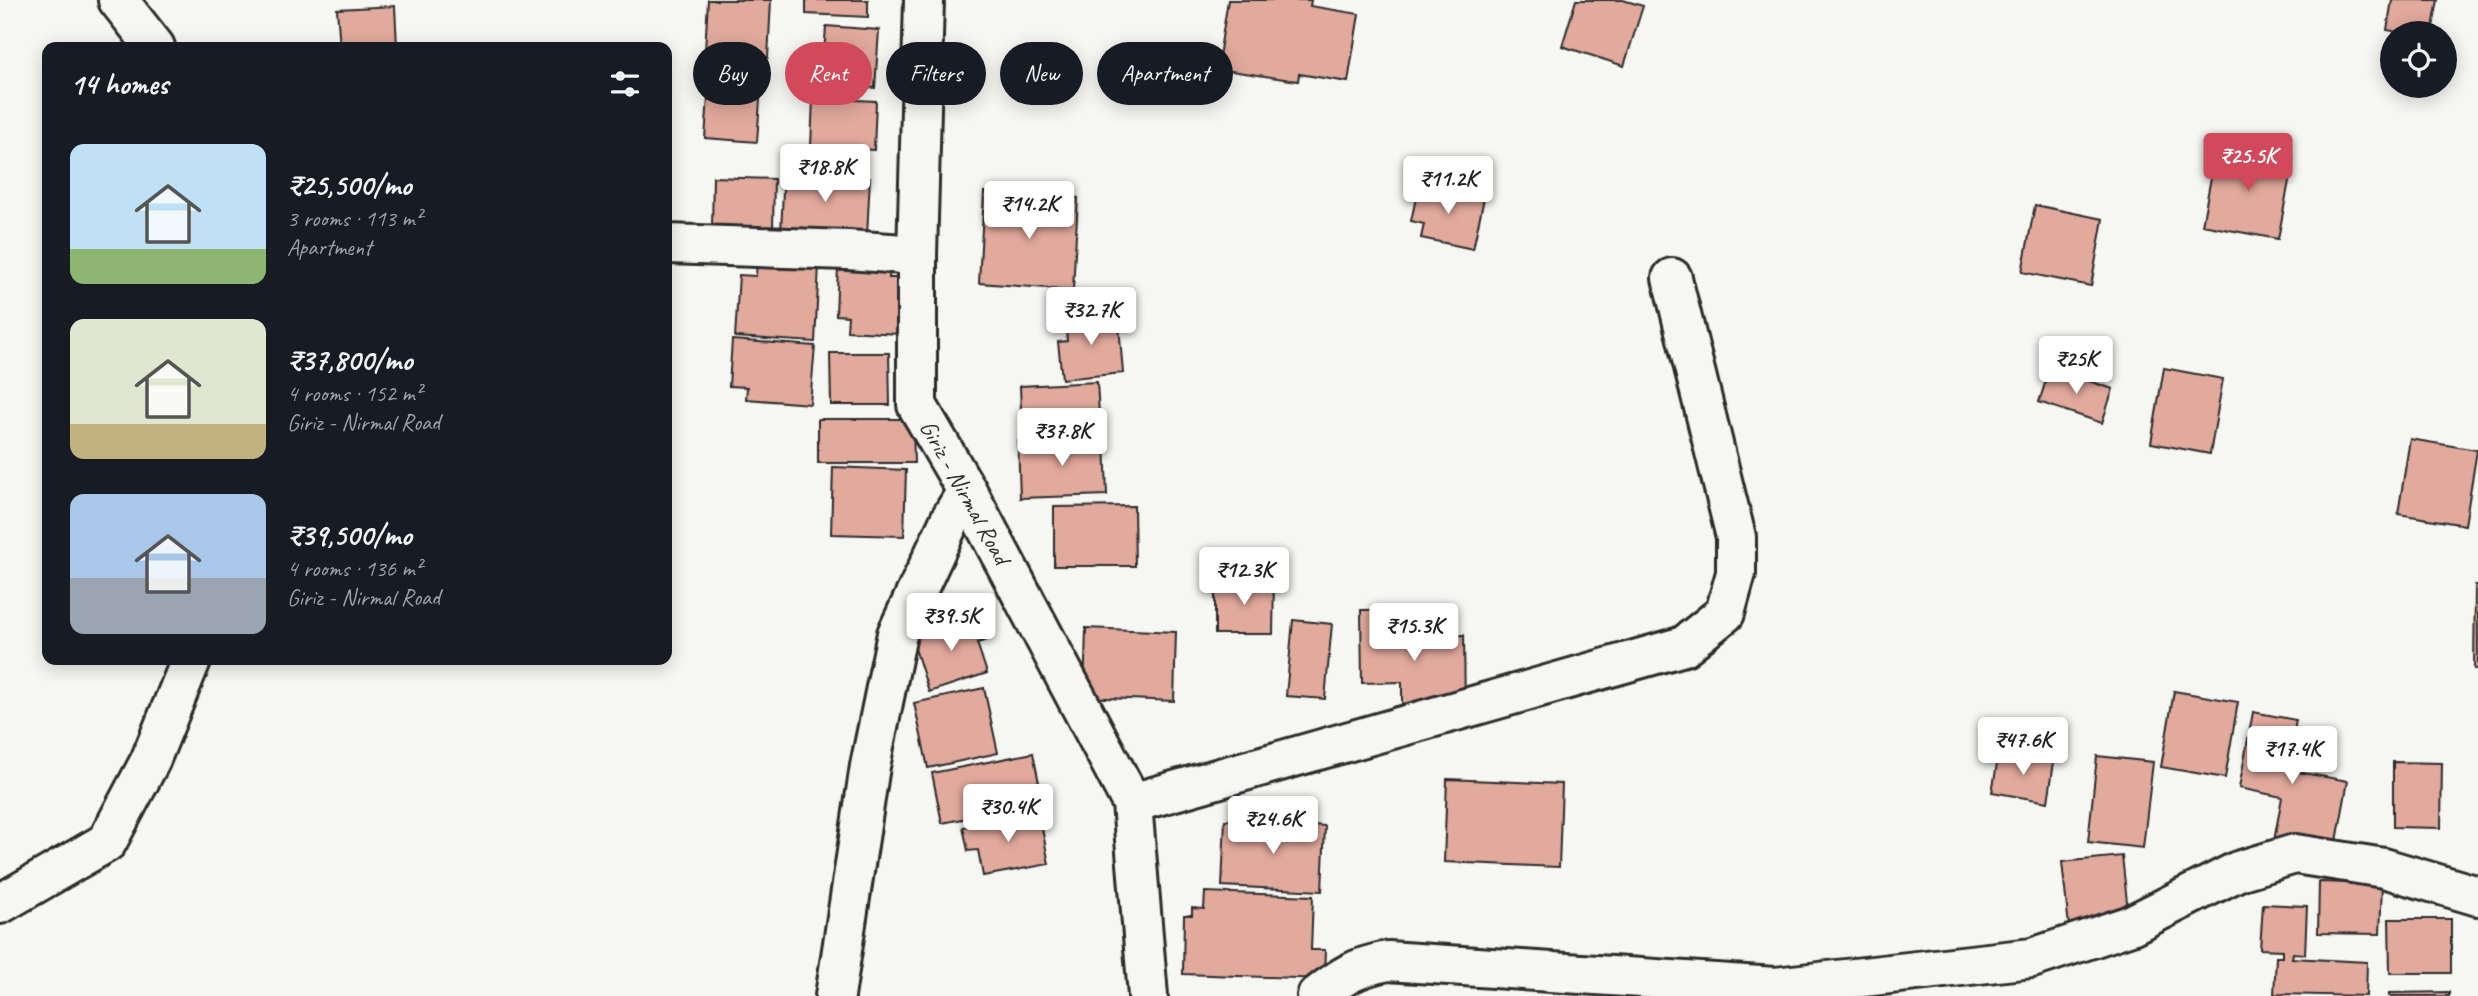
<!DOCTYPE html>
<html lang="en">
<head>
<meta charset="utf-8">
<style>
  :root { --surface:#171b24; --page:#242831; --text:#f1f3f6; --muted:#9ea1a6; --accent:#d1495b }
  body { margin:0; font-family:Caveat,sans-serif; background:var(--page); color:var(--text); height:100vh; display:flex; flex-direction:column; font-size:26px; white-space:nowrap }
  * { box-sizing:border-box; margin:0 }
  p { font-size:23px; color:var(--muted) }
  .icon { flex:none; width:38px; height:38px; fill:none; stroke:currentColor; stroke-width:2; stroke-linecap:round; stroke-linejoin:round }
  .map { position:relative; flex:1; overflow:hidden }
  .drawer { position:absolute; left:42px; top:42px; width:630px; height:623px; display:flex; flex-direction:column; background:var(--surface); border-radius:14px; box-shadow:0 4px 18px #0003 }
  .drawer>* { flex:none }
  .hud { position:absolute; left:693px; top:42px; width:665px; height:63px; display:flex; gap:14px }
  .controls { position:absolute; left:2380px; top:21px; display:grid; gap:14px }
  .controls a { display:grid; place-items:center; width:77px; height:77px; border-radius:50%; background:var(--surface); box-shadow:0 4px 18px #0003; font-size:35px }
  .price { position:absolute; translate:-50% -60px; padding:0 16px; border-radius:7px; background:#fff; color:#222; font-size:23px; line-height:46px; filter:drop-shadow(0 2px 4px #0008) }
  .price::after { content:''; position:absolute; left:50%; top:42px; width:21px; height:16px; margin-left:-10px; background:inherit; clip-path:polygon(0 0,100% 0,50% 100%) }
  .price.active { background:var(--accent); color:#fff }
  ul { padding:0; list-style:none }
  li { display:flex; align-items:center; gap:21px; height:175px; padding:0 28px }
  li span { display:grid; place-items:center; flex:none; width:196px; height:140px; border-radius:14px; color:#555 }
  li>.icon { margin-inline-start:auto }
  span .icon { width:84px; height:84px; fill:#fffc; stroke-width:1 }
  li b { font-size:30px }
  h2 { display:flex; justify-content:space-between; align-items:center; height:84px; padding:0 28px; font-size:30px }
  .pill { padding:0 24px; border-radius:32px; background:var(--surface); box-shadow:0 4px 18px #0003; font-size:24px; line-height:63px }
  .pill.active { background:var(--accent); color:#fff }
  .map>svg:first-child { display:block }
  .building { fill:#e2a99d; stroke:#2b2b2b; stroke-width:2 }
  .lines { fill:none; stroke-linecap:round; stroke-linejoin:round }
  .minor-casing { stroke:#2b2b2b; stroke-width:44 }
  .major-casing { stroke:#2b2b2b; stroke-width:44 }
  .minor { stroke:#f6f6f2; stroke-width:38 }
  .major { stroke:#f6f6f2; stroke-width:38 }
  .labels { text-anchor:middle; stroke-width:7; stroke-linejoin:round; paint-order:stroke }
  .street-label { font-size:24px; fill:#2b2b2b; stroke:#f6f6f2 }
</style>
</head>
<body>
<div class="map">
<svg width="2478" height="996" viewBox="0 0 2478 996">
  <rect width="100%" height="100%" fill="#f6f6f2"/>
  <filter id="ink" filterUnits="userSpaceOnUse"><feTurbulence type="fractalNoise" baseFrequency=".0143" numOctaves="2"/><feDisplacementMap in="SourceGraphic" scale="14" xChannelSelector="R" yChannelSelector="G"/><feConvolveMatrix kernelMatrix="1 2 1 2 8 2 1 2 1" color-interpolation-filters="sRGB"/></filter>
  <g filter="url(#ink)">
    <path class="building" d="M708 0H771L768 58 722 54V52L705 51Z
      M806 0H868V17L806 14Z
      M1228 0H1311L1310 6 1359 14 1348 82 1299 74 1298 81 1217 69Z
      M1576 0H1623L1643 6 1624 66 1562 46Z
      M2392 0H2438L2432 33H2404L2387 30Z
      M395 6 397 47H340L337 9Z
      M826 26 879 30 875 88 822 84Z
      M710 69 762 73 757 142 705 138Z
      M813 98 876 101 874 150 811 147Z
      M2217 146 2293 160 2278 239 2202 225Z
      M784 172 870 177 867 236 781 231Z
      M713 177 774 179 773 228 712 227Z
      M1419 184 1484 198 1473 249 1421 238 1424 224 1411 221Z
      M984 192 1078 198 1073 290 979 283Z
      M2035 205 2103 219 2091 286 2022 272Z
      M757 261 819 265 815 342 735 337 739 275 756 276Z
      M838 265 890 268 889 278H903L899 334 847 331 848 316 836 315Z
      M1118 313 1123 373 1062 379 1058 342 1067 341 1065 318Z
      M732 340 815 346 810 404 746 399 747 387 729 386Z
      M830 353H889L890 405H831Z
      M2050 368 2113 389 2102 423 2039 402Z
      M2164 368 2223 379 2210 454 2151 443Z
      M1097 382 1100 430 1022 434 1020 386Z
      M818 419H913L914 463H818Z
      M1105 439 1107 495 1020 498 1018 441Z
      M2410 439 2477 450 2465 525 2398 514Z
      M833 467 906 470 904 536 831 534Z
      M1134 506 1135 566H1054V507Z
      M1215 579 1274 580 1273 634H1215Z
      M2475 585H2478V669H2474Z
      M1361 610H1391L1392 636 1464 635 1465 708 1402 709V682L1362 683Z
      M978 614 987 640 977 643 987 673 929 692 911 636Z
      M1293 620 1332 624 1325 699 1286 696Z
      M1086 628 1176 632 1174 701 1084 697Z
      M984 688 998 753 928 768 914 703Z
      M2174 691 2238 702 2225 778 2161 767Z
      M2253 712 2296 720 2287 770 2348 781 2335 852 2274 841 2282 797 2239 788Z
      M1033 753 1043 803 942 823 932 773Z
      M1999 753 2054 762 2048 802 1992 792Z
      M2097 756 2153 762 2143 848 2088 842Z
      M2393 762 2442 763 2441 828 2393 827Z
      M1447 779 1562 784 1559 867 1444 862Z
      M1039 813 1049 864 983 876 978 850 968 851 963 827Z
      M1225 820 1325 826 1322 891 1222 886Z
      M2122 856 2129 920 2069 927 2062 862Z
      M2319 882 2382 884 2380 934 2318 933Z
      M1205 892 1313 896 1311 950H1325L1324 979 1183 974 1184 915H1192V908L1204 909Z
      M2263 904 2307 906 2305 954 2293 953 2292 958 2367 962 2366 996 2274 994 2276 957H2282V950L2260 949Z
      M2389 919H2451V973H2390Z
      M2449 992V996H2389V993Z"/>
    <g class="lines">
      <g class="minor-casing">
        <path id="minor" d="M118 0 155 47
          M667 244 848 250 917 255
          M1132 803 1684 646 1725 613 1736 573V537L1672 278
          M0 904 107 842 150 761 191 660
          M835 996 870 766 897 634 951 518 967 491
          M1317 996C1342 976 1356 967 1388 961L1775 987 2032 958 2131 925 2238 871 2295 854 2384 868 2478 896"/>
      </g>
      <g class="major-casing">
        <path id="major" d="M924 0 917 255V405L967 491 1132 803 1148 996"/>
      </g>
      <use href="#minor" class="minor"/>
      <use href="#major" class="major"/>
    </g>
  </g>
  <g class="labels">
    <g class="street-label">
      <text transform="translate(965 492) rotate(61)" y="8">Giriz - Nirmal Road</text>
    </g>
  </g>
</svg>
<div class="controls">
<a><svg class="icon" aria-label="locate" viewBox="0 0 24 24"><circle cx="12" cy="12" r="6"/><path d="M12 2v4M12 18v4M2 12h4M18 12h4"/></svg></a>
</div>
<b class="price active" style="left:2248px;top:193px">₹25.5K</b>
<b class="price" style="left:825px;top:204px">₹18.8K</b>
<b class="price" style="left:1448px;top:216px">₹11.2K</b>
<b class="price" style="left:1029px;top:241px">₹14.2K</b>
<b class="price" style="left:1091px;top:347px">₹32.7K</b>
<b class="price" style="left:2076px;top:396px">₹25K</b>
<b class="price" style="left:1062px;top:468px">₹37.8K</b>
<b class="price" style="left:1244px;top:607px">₹12.3K</b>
<b class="price" style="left:951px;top:653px">₹39.5K</b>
<b class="price" style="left:1414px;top:663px">₹15.3K</b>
<b class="price" style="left:2023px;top:777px">₹47.6K</b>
<b class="price" style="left:2292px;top:786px">₹17.4K</b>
<b class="price" style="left:1008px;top:844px">₹30.4K</b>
<b class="price" style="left:1273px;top:856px">₹24.6K</b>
<div class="hud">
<a class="pill">Buy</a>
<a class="pill active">Rent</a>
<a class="pill">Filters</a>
<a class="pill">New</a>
<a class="pill">Apartment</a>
</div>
<section class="drawer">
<h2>14 homes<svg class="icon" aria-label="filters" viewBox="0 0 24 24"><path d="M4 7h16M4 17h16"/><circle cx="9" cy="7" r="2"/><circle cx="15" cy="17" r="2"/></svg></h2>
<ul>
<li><span style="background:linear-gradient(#bfe0f5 75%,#8fb573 0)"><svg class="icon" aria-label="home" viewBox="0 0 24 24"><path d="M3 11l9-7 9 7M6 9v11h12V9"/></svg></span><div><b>₹25,500/mo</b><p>3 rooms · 113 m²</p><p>Apartment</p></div></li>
<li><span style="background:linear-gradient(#dfe7d0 75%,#c2b280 0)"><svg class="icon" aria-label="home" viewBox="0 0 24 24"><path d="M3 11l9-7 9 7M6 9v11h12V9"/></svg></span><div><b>₹37,800/mo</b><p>4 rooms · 152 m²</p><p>Giriz - Nirmal Road</p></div></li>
<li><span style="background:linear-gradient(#a9c7e8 60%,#9aa5b1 0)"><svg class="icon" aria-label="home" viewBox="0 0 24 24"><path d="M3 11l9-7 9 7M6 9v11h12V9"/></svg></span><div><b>₹39,500/mo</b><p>4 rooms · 136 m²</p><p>Giriz - Nirmal Road</p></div></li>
</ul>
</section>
</div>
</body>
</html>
